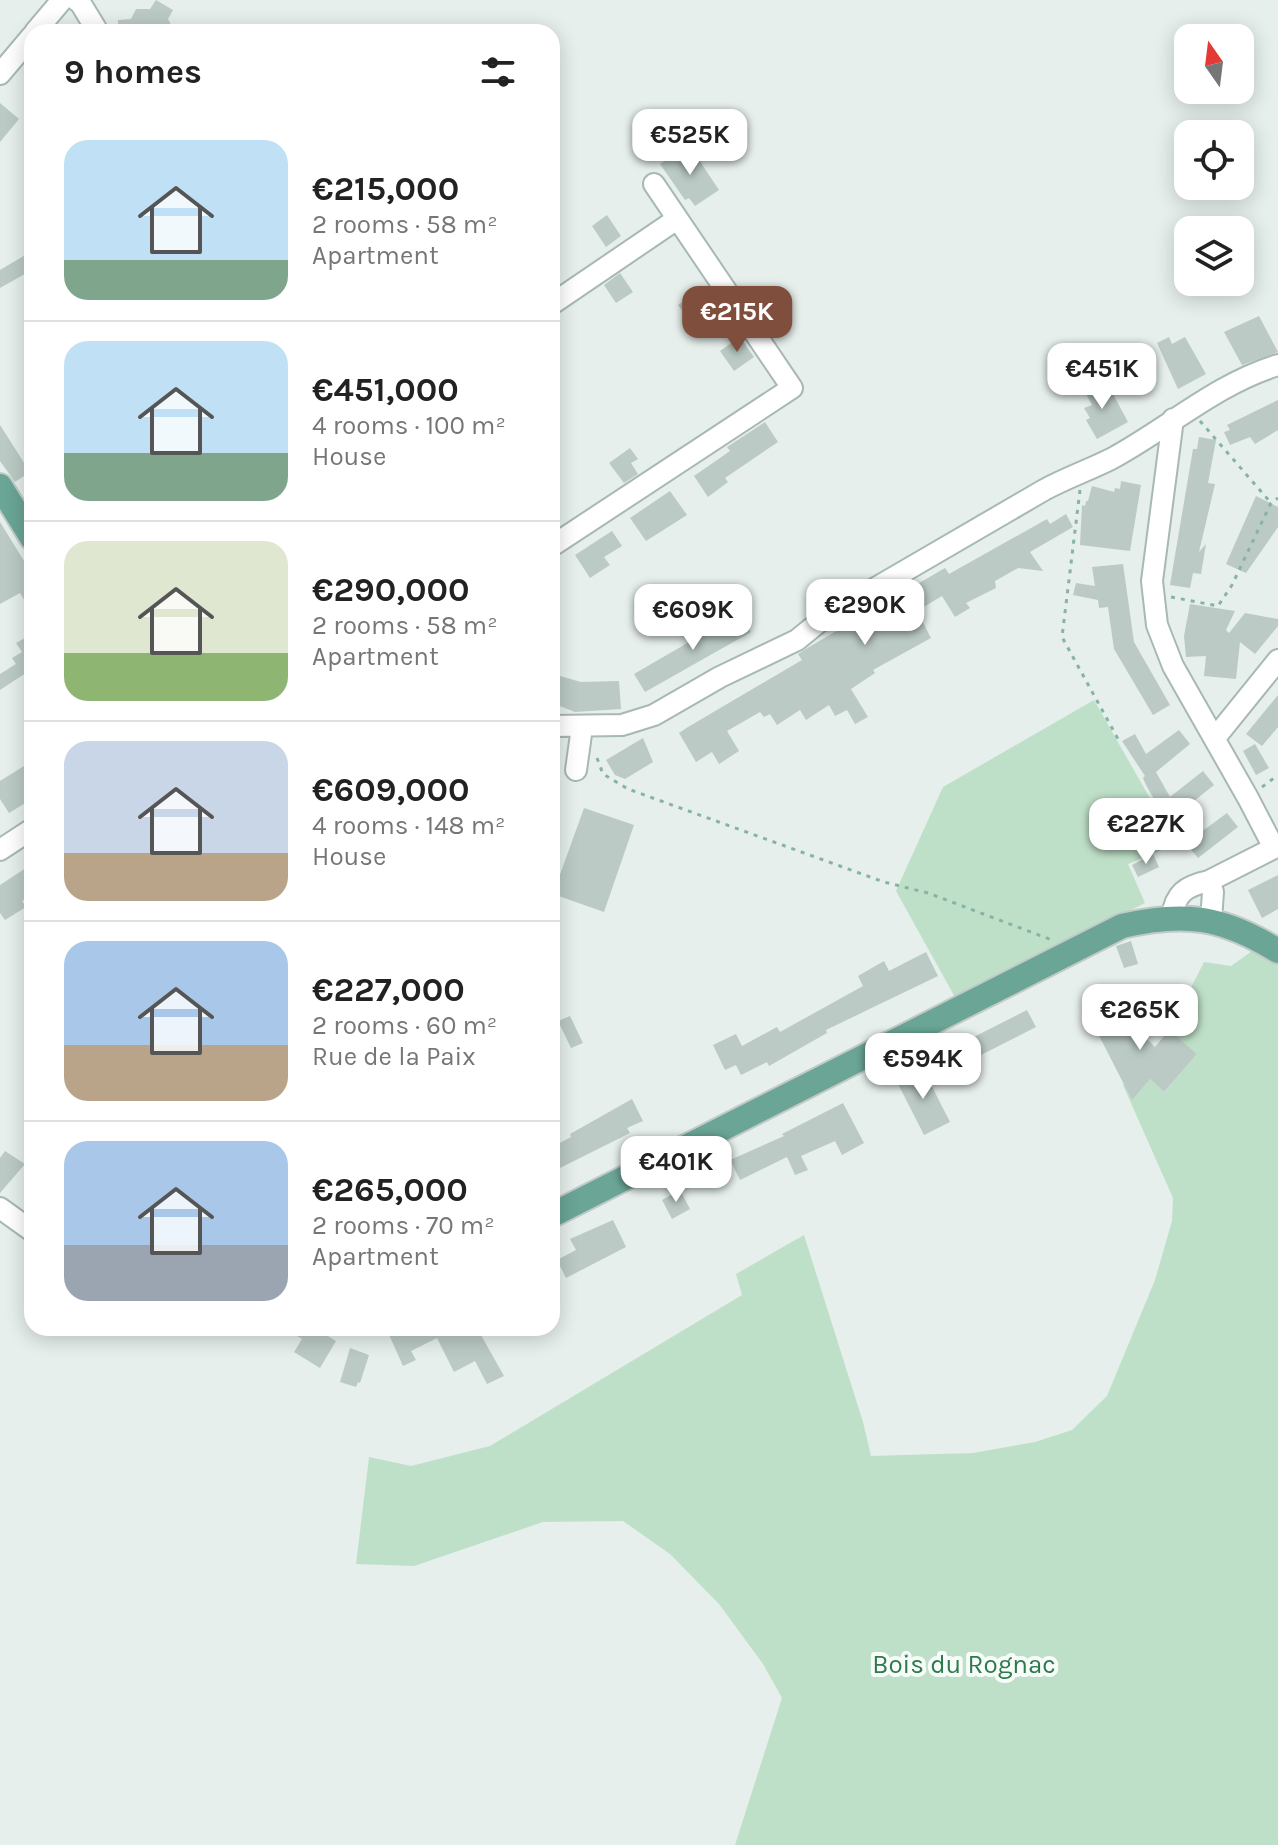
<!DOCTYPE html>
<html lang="en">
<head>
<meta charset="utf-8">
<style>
  :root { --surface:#fff; --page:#f6f6f6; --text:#222; --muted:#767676; --line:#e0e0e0; --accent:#804e3d }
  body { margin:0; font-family:Karla,sans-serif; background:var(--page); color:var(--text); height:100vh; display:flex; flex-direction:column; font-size:30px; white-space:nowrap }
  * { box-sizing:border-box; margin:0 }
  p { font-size:26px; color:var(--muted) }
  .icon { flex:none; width:44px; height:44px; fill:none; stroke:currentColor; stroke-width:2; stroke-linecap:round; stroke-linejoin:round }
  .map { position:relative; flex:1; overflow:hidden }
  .details { position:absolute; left:24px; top:24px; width:536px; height:1312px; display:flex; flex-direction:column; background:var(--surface); border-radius:24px; box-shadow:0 4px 20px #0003 }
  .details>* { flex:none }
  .needle { width:52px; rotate:346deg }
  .buttons { position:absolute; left:1174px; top:24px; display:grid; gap:16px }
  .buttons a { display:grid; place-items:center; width:80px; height:80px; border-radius:16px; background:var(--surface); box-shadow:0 4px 20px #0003; font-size:40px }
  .price { position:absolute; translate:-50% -68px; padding:0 18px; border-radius:16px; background:#fff; color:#222; font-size:26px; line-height:52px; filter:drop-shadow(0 2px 4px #0008) }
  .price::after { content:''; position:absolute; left:50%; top:48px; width:24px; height:18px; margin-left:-12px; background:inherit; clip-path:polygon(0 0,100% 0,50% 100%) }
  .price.current { background:var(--accent); color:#fff }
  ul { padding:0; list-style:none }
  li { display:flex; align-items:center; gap:24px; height:200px; padding:0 40px }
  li+li { border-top:2px solid var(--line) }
  li span { display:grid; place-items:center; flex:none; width:224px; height:160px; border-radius:24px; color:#555 }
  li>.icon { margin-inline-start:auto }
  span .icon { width:96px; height:96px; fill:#fffc; stroke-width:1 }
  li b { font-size:34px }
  h2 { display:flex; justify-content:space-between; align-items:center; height:96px; padding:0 40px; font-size:34px }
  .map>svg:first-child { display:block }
  .green { fill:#bfe0c8 }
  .building { fill:#bbcac4 }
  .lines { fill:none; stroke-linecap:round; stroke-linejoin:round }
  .minor-casing { stroke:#a8b8b2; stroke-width:24 }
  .major-casing { stroke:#c2cac8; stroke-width:28 }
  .path { stroke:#86b3a5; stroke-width:3; stroke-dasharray:4 6; stroke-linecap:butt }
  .minor { stroke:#fff; stroke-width:20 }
  .major { stroke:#6aa596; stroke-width:24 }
  .labels { text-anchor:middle; stroke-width:8; stroke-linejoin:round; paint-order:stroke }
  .park-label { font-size:26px; fill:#2d7a4b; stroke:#f7fbf9 }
</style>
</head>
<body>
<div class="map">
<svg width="1278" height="1845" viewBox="0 0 1278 1845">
  <rect width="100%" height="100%" fill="#e6efeb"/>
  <path class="green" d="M1094 700 1176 844 1128 864 1145 903 956 999 896 891 943 787Z
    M1255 949 1278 963V1845H735L782 1698 763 1664 719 1604 670 1554 623 1521 543 1522 414 1566 356 1564 369 1457 411 1466 490 1446 742 1295 736 1274 804 1235 863 1422 871 1456 973 1453 1035 1442 1072 1430 1107 1396 1155 1280 1172 1221 1173 1198 1123 1085 1138 1068 1164 1092 1197 1054 1169 1031 1204 962 1231 966Z"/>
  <path class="building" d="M156 0 173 10 168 19 175 32H118V20L131 19 136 9H150Z
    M0 103 19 119 0 142Z
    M685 148 691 157 695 154 719 190 695 206 689 198 685 200 660 164Z
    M607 215 621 236 606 247 592 226Z
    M32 251V270L0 288V270Z
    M620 273 633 292 616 303 604 285Z
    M699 290 712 308 691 322 678 305Z
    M1259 316 1278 352 1242 365 1224 332Z
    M740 337 754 357 734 371 720 351Z
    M1169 337 1172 344 1185 337 1206 374 1178 389 1157 343Z
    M1143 369 1150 381 1127 393 1121 381Z
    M1090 378 1103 400 1113 394 1128 422 1097 439 1086 420 1090 418 1084 408 1092 405 1080 383Z
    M1278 400V430L1255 444 1250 437 1230 445 1224 432 1230 430 1227 425Z
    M765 422 778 442 725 478 728 482 708 497 694 476 730 451 727 447Z
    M0 425 30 472 15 482 0 461Z
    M1199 437 1216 440 1208 483 1215 484 1199 552 1206 544 1201 574 1193 573 1190 588 1170 585 1193 449H1197Z
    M630 448 638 459 631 463 638 474 624 483 609 463Z
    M1121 481 1141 485 1130 551 1080 545 1082 505 1085 506 1086 501H1088L1092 486 1114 492 1115 488 1120 489Z
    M670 491 687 515 646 541 630 518Z
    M1256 496 1278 507V527L1246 573 1226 564Z
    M1066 514 1073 527 1030 552 1043 571 1018 568 995 581 996 588 966 603 970 608 955 617 942 596 917 611 931 638 873 670 875 673 851 689 868 717 855 724 847 710 835 716 829 705 806 720 800 710 777 725 770 714 764 717 760 712 727 731 739 751 719 764 712 752 696 762 679 733 688 727 802 660 798 654 809 647 945 568 949 574 1047 519 1050 524Z
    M0 522 32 574V613L20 593 0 604Z
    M612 531 622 546 604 557 610 565 590 578 575 555Z
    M1123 564 1134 642 1170 705 1153 715 1114 649 1108 607 1099 608 1098 600 1073 595 1076 583 1095 586 1092 567Z
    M1190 604 1235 611 1226 630 1229 633 1245 613 1278 619V626L1255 654 1240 642 1236 679 1204 676 1206 656 1186 657 1184 636Z
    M739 613 751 632 645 692 634 674Z
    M32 634V669L0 690V674L16 664 12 658 22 652 16 643Z
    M560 676 581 682 619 681 621 709 575 712 552 703Z
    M1278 695V727L1262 746 1246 734Z
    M1179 730 1190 744 1156 772 1170 797 1203 771 1214 785 1179 813 1193 838 1227 813 1238 827 1198 858 1188 846 1183 850 1146 785 1143 778 1145 776 1122 741 1135 734 1146 754Z
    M643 738 653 762 625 779 615 775 606 760Z
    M1255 744 1269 768 1256 775 1243 751Z
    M24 766 32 778V799L9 813 0 799V781Z
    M584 808 634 825 604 912 553 894Z
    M1153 854 1159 867 1138 877 1132 865Z
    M32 864V894L22 901 26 907 5 920 0 913V885Z
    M1278 875V909L1262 918 1248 890Z
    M1131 941 1138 964 1124 968 1116 946Z
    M926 952 938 976 826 1030 827 1033 769 1066 767 1062 741 1075 736 1065 725 1070 713 1045 736 1034 742 1046 777 1027 780 1032 863 986 858 976 884 961 889 971Z
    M1110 1002 1155 1047 1169 1030 1197 1054 1164 1092 1150 1079 1132 1100 1090 1018Z
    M1027 1010 1036 1027 977 1057 968 1040Z
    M570 1016 583 1043 571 1048 558 1021Z
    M922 1067 950 1122 924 1135 896 1080Z
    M632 1099 643 1121 627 1128 630 1133 552 1172V1147L571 1137 570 1134Z
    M843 1103 864 1143 842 1155 835 1141 801 1156 808 1170 795 1175 787 1157 740 1180 730 1160 784 1136 782 1134Z
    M5 1151 25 1164 0 1193V1158Z
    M680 1190 690 1209 672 1219 662 1200Z
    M613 1220 626 1247 566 1278 557 1260 576 1250 570 1239Z
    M284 1328H315L336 1341 320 1368 294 1352 302 1339Z
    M386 1328H399L401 1332 409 1328H477L504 1376 487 1384 475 1361 454 1372 437 1338 411 1351 416 1360 403 1366Z
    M350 1348 369 1355 360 1383 358 1382 356 1387 340 1382Z"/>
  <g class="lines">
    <g class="minor-casing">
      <path id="minor" d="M76 0 81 4 98 32
        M35 32 62 0
        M0 74 32 36
        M552 304 677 219
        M1173 419 1152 581 1157 625 1173 666 1248 798 1274 848
        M552 546 792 388 654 184
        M552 726 622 725 654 715 720 677 797 640 824 618 1044 490C1066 478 1089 470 1111 459 1167 429 1216 384 1278 365
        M1215 738 1278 660
        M576 770 582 727
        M0 850 32 829
        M1209 881 1278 846
        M1172 917C1175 893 1186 886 1209 881L1213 892 1211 920
        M0 1208 32 1231"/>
    </g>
    <g class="major-casing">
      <path id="major" d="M0 486 32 538
        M552 1215 1122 926C1185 911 1223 917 1278 951"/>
    </g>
    <path class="path" d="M1200 421 1271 503
      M1080 490 1062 637 1118 739
      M1171 597 1218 606 1232 585 1271 503 1278 498
      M597 758 603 774 628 789 884 882 928 893 1052 940
      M1262 787 1278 775"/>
    <use href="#minor" class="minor"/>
    <use href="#major" class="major"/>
  </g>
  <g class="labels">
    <g class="park-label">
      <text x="964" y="1673">Bois du Rognac</text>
    </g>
  </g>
</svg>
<div class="buttons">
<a><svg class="needle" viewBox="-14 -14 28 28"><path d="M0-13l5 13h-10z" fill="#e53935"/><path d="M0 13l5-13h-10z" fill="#767676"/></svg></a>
<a><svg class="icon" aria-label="locate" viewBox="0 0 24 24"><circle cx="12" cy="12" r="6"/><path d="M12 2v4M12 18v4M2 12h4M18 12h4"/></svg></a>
<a><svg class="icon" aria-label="layers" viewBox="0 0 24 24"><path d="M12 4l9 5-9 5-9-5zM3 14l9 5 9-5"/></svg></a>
</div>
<b class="price" style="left:690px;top:177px">€525K</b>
<b class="price current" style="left:737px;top:354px">€215K</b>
<b class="price" style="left:1102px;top:411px">€451K</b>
<b class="price" style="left:865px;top:647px">€290K</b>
<b class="price" style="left:693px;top:652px">€609K</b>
<b class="price" style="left:1146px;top:866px">€227K</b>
<b class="price" style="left:1140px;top:1052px">€265K</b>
<b class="price" style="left:923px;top:1101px">€594K</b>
<b class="price" style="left:676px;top:1204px">€401K</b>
<section class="details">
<h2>9 homes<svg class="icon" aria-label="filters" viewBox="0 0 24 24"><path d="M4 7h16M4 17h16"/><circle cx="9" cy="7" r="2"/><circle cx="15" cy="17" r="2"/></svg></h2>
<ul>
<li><span style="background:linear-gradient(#bfe0f5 75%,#7fa58c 0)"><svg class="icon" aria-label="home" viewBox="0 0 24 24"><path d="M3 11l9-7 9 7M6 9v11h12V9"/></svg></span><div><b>€215,000</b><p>2 rooms · 58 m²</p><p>Apartment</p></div></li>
<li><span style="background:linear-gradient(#bfe0f5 70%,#7fa58c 0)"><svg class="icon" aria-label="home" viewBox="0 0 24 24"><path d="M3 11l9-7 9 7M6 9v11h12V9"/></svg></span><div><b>€451,000</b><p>4 rooms · 100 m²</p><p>House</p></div></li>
<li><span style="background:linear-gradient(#dfe7d0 70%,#8fb573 0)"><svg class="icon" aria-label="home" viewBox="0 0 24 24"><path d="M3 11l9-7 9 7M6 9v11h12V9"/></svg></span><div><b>€290,000</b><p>2 rooms · 58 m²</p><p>Apartment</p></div></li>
<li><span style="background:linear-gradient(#c9d6e8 70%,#b9a48a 0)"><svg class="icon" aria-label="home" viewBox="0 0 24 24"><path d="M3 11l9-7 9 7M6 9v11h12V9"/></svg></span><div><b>€609,000</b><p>4 rooms · 148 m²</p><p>House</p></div></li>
<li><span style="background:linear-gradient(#a9c7e8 65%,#b9a48a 0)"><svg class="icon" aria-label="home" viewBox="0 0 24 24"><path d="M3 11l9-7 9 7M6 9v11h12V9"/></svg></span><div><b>€227,000</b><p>2 rooms · 60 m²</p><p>Rue de la Paix</p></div></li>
<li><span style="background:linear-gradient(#a9c7e8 65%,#9aa5b1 0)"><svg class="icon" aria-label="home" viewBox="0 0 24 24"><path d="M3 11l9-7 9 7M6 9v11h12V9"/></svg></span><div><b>€265,000</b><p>2 rooms · 70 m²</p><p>Apartment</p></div></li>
</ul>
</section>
</div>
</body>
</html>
